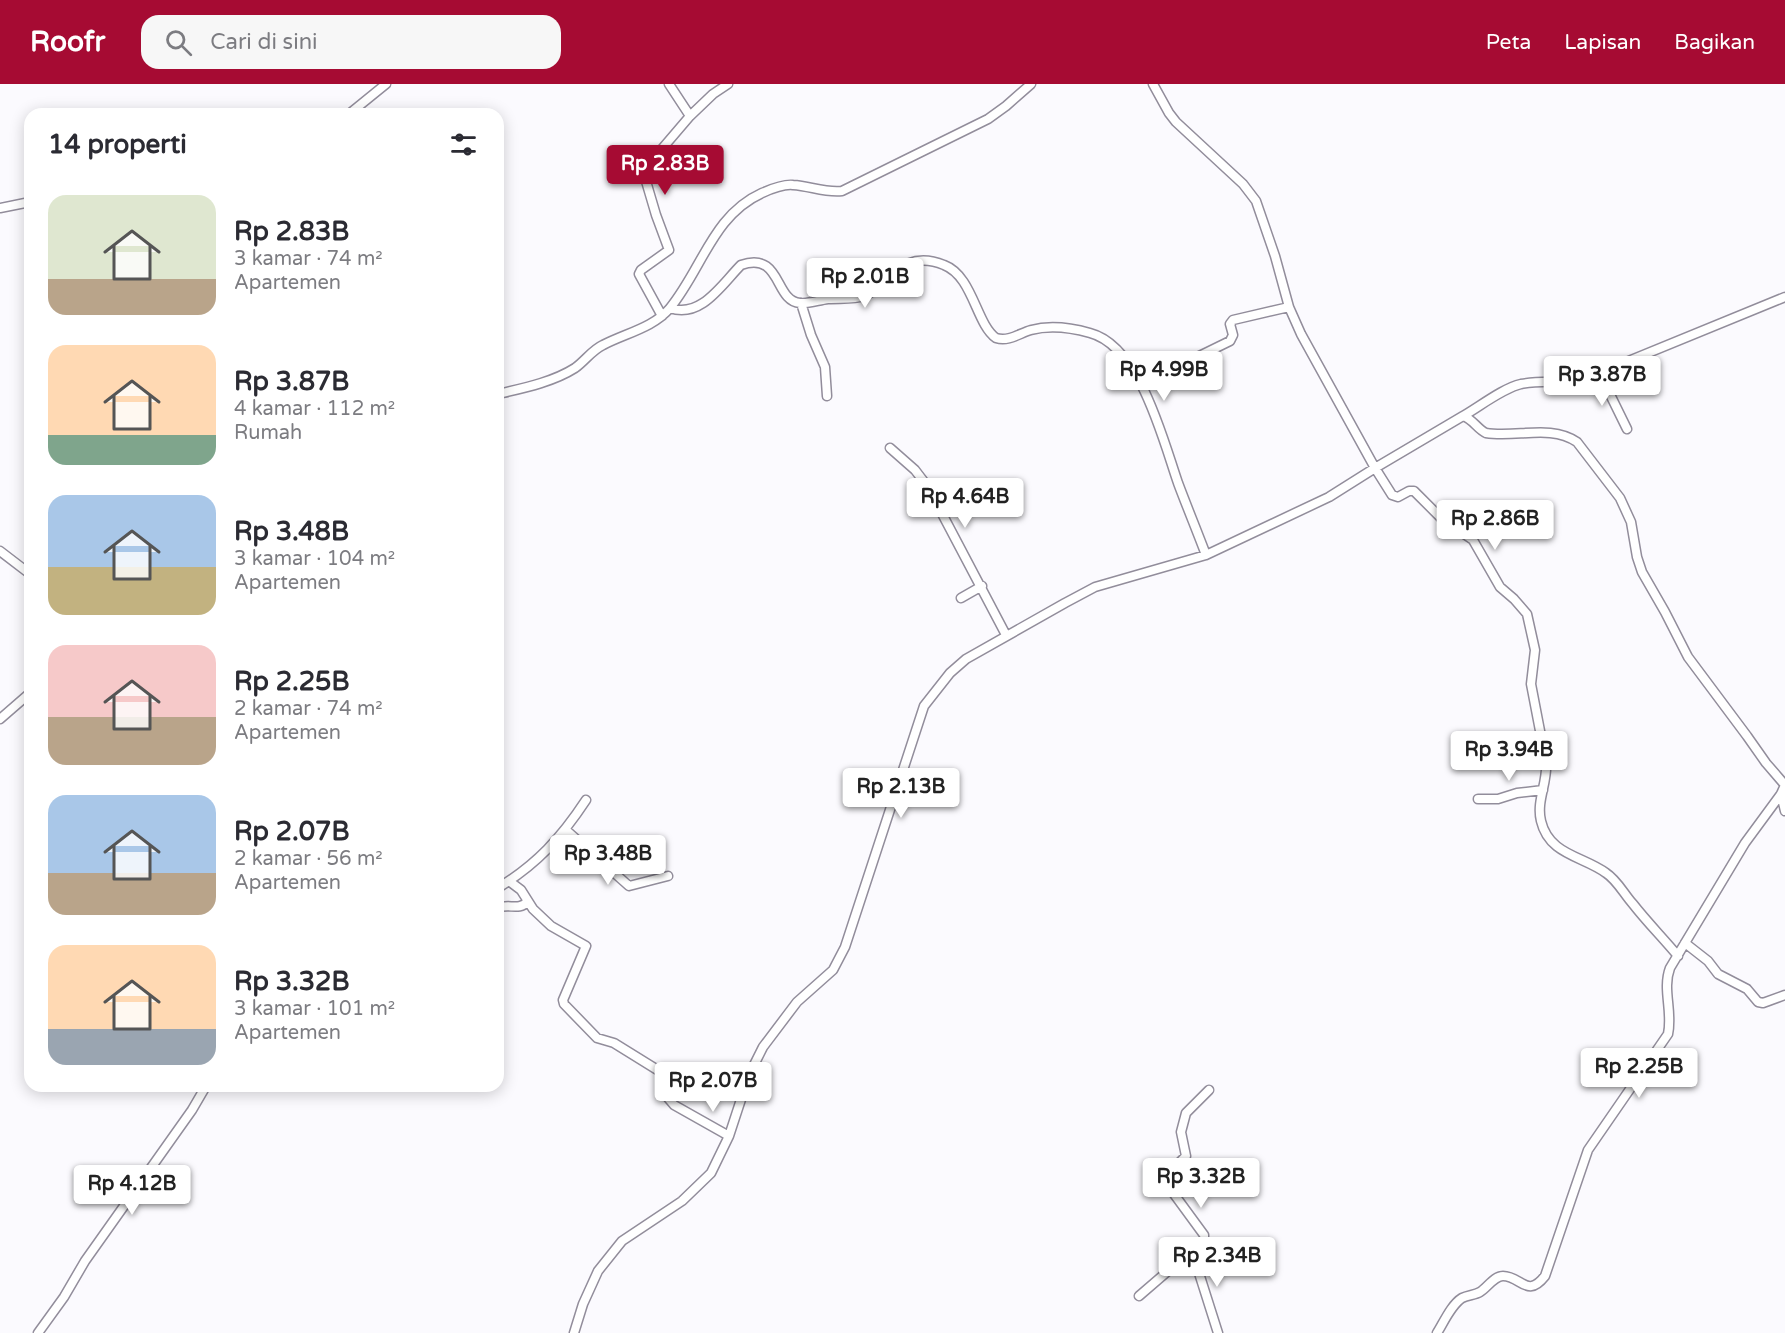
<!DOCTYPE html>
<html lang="id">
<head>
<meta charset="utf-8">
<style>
  :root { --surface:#fff; --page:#f7f7f7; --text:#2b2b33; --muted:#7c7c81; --accent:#a60b33 }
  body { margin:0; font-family:"Varela Round",sans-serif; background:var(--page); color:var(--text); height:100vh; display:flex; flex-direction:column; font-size:22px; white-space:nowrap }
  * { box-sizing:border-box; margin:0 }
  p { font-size:20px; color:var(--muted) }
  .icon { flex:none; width:33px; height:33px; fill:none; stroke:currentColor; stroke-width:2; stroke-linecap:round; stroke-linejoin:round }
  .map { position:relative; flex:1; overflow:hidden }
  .sheet { position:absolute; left:24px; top:24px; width:480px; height:984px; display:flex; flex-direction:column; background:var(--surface); border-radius:18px; box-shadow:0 3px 15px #0003 }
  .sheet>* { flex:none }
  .price { position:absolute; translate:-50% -51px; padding:0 14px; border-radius:6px; background:#fff; color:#222; font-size:20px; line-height:39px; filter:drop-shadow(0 2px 3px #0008) }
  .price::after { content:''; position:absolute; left:50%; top:36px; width:18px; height:14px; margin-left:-9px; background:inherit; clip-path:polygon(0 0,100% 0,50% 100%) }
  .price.on { background:var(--accent); color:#fff }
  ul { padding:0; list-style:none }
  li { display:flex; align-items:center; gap:18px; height:150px; padding:0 24px }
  li span { display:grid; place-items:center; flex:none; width:168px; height:120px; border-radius:18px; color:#555 }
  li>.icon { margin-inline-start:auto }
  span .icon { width:72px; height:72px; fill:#fffc; stroke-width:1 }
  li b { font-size:26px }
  h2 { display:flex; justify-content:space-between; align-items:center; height:72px; padding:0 24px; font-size:26px }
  header { display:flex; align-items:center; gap:36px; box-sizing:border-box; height:84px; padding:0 30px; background:var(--accent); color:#fff }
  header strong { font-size:28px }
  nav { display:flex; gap:33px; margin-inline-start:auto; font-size:21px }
  .search { width:420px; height:54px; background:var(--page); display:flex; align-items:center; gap:15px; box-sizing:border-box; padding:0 21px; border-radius:18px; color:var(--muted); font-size:22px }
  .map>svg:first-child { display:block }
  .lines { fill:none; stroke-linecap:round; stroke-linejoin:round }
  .minor-casing { stroke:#928d9b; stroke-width:11 }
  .minor { stroke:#fff; stroke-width:8 }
</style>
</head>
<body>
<header>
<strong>Roofr</strong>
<div class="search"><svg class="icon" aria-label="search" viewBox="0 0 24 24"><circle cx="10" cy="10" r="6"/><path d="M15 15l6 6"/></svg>Cari di sini</div>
<nav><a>Peta</a><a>Lapisan</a><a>Bagikan</a></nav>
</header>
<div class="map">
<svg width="1785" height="1249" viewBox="0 0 1785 1249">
  <rect width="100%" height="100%" fill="#fbfafe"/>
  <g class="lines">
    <g class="minor-casing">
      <path id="minor" d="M669 0 690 32
        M1153 0 1169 29 1176 38 1243 100 1256 117 1275 172 1289 223 1301 250 1375 384 1463 332C1473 335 1477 345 1486 349 1516 354 1551 340 1577 358L1620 414 1631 438 1637 473 1642 488 1665 528 1688 573 1747 652 1766 679 1785 701 1781 710 1745 759 1670 884C1662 905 1673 928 1668 950L1588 1066 1545 1192C1527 1215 1521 1192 1503 1192 1494 1192 1487 1204 1480 1208 1475 1211 1468 1211 1462 1214 1451 1221 1444 1238 1437 1249
        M349 30 386 0
        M0 124 30 118
        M801 219 811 251 825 283 827 312
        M670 224C701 235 722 200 741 181 782 167 774 217 800 219 809 220 819 216 828 215 839 214 854 216 864 212 870 210 875 205 879 201 900 182 915 169 944 181 973 192 976 240 996 254 1009 258 1020 249 1031 246 1050 241 1072 244 1090 249 1140 262 1163 356 1178 399 1187 423 1197 447 1206 471
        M662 232 639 190 641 186 669 166 656 131 643 87 690 32 713 10 728 0
        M1600 290 1627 345
        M1142 300 1230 257 1233 251 1230 240 1233 236 1289 223
        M498 310C524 304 553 298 575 284 585 277 592 266 603 261 626 249 653 244 670 224 702 185 713 131 762 109 771 105 784 100 793 101 810 102 825 109 842 107L988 35 1006 22 1031 0
        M1463 332C1479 323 1503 304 1521 300 1543 296 1565 300 1587 294L1785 213
        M890 364 915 386 928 403 1006 551
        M0 467 30 490
        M961 514 982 502
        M0 635 30 609
        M1781 710 1785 727
        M1478 715H1498L1517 709 1543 706
        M566 746 629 802 668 792
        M509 797 521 806 533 825 551 842 586 862 563 916 564 920 597 954 614 959 664 990 666 993 668 1014 674 1021 729 1052
        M498 804C537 780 561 754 586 716
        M498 824C508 819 519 827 527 818
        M1685 859 1708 877 1718 890 1747 905 1758 918 1763 919 1785 911
        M1192 1167 1218 1249
        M1139 1212 1204 1156V1151L1163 1095 1186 1072 1181 1048 1186 1029 1209 1006
        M38 1249 64 1213 85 1177 192 1026 206 1002
        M574 1249 583 1220 598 1187 622 1157 682 1117 711 1089 729 1052 749 991 763 963 797 918 833 886 845 863 924 622 950 589 966 575 1065 519 1095 503 1206 471 1329 413 1375 384 1392 411 1398 413 1409 407H1414L1442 435 1473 456 1500 503 1514 515 1527 530 1535 566 1531 600 1546 678C1548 698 1536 717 1541 737 1549 771 1583 772 1606 789 1617 796 1624 810 1633 820 1647 838 1663 854 1678 872"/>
    </g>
    <use href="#minor" class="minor"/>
  </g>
</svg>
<b class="price on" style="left:665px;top:112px">Rp 2.83B</b>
<b class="price" style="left:865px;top:225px">Rp 2.01B</b>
<b class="price" style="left:1164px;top:318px">Rp 4.99B</b>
<b class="price" style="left:1602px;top:323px">Rp 3.87B</b>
<b class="price" style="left:965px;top:445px">Rp 4.64B</b>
<b class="price" style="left:1495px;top:467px">Rp 2.86B</b>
<b class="price" style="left:1509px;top:698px">Rp 3.94B</b>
<b class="price" style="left:901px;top:735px">Rp 2.13B</b>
<b class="price" style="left:608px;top:802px">Rp 3.48B</b>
<b class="price" style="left:1639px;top:1015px">Rp 2.25B</b>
<b class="price" style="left:713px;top:1029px">Rp 2.07B</b>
<b class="price" style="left:1201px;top:1125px">Rp 3.32B</b>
<b class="price" style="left:132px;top:1132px">Rp 4.12B</b>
<b class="price" style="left:1217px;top:1204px">Rp 2.34B</b>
<section class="sheet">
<h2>14 properti<svg class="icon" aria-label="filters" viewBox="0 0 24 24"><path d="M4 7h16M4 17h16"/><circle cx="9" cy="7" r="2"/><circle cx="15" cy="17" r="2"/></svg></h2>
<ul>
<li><span style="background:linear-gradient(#dfe7d0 70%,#b9a48a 0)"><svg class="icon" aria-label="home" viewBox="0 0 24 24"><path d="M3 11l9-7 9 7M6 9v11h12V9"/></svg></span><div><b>Rp 2.83B</b><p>3 kamar · 74 m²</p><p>Apartemen</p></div></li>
<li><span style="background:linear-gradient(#ffd9b3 75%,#7fa58c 0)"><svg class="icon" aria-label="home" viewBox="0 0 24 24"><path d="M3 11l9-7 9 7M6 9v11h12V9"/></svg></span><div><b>Rp 3.87B</b><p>4 kamar · 112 m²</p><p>Rumah</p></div></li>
<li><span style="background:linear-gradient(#a9c7e8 60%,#c2b280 0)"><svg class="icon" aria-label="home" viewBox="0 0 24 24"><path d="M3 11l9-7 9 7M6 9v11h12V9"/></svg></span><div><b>Rp 3.48B</b><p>3 kamar · 104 m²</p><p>Apartemen</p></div></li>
<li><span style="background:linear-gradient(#f6c9c9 60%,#b9a48a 0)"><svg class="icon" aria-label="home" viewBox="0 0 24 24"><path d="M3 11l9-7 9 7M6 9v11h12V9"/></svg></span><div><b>Rp 2.25B</b><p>2 kamar · 74 m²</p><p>Apartemen</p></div></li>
<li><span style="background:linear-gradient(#a9c7e8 65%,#b9a48a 0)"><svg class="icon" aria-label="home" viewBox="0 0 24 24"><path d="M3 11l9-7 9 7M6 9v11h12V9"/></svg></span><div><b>Rp 2.07B</b><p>2 kamar · 56 m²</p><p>Apartemen</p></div></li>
<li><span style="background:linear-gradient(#ffd9b3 70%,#9aa5b1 0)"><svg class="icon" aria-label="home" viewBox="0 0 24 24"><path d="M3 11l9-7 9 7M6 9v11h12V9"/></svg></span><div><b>Rp 3.32B</b><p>3 kamar · 101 m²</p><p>Apartemen</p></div></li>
</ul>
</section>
</div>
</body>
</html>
